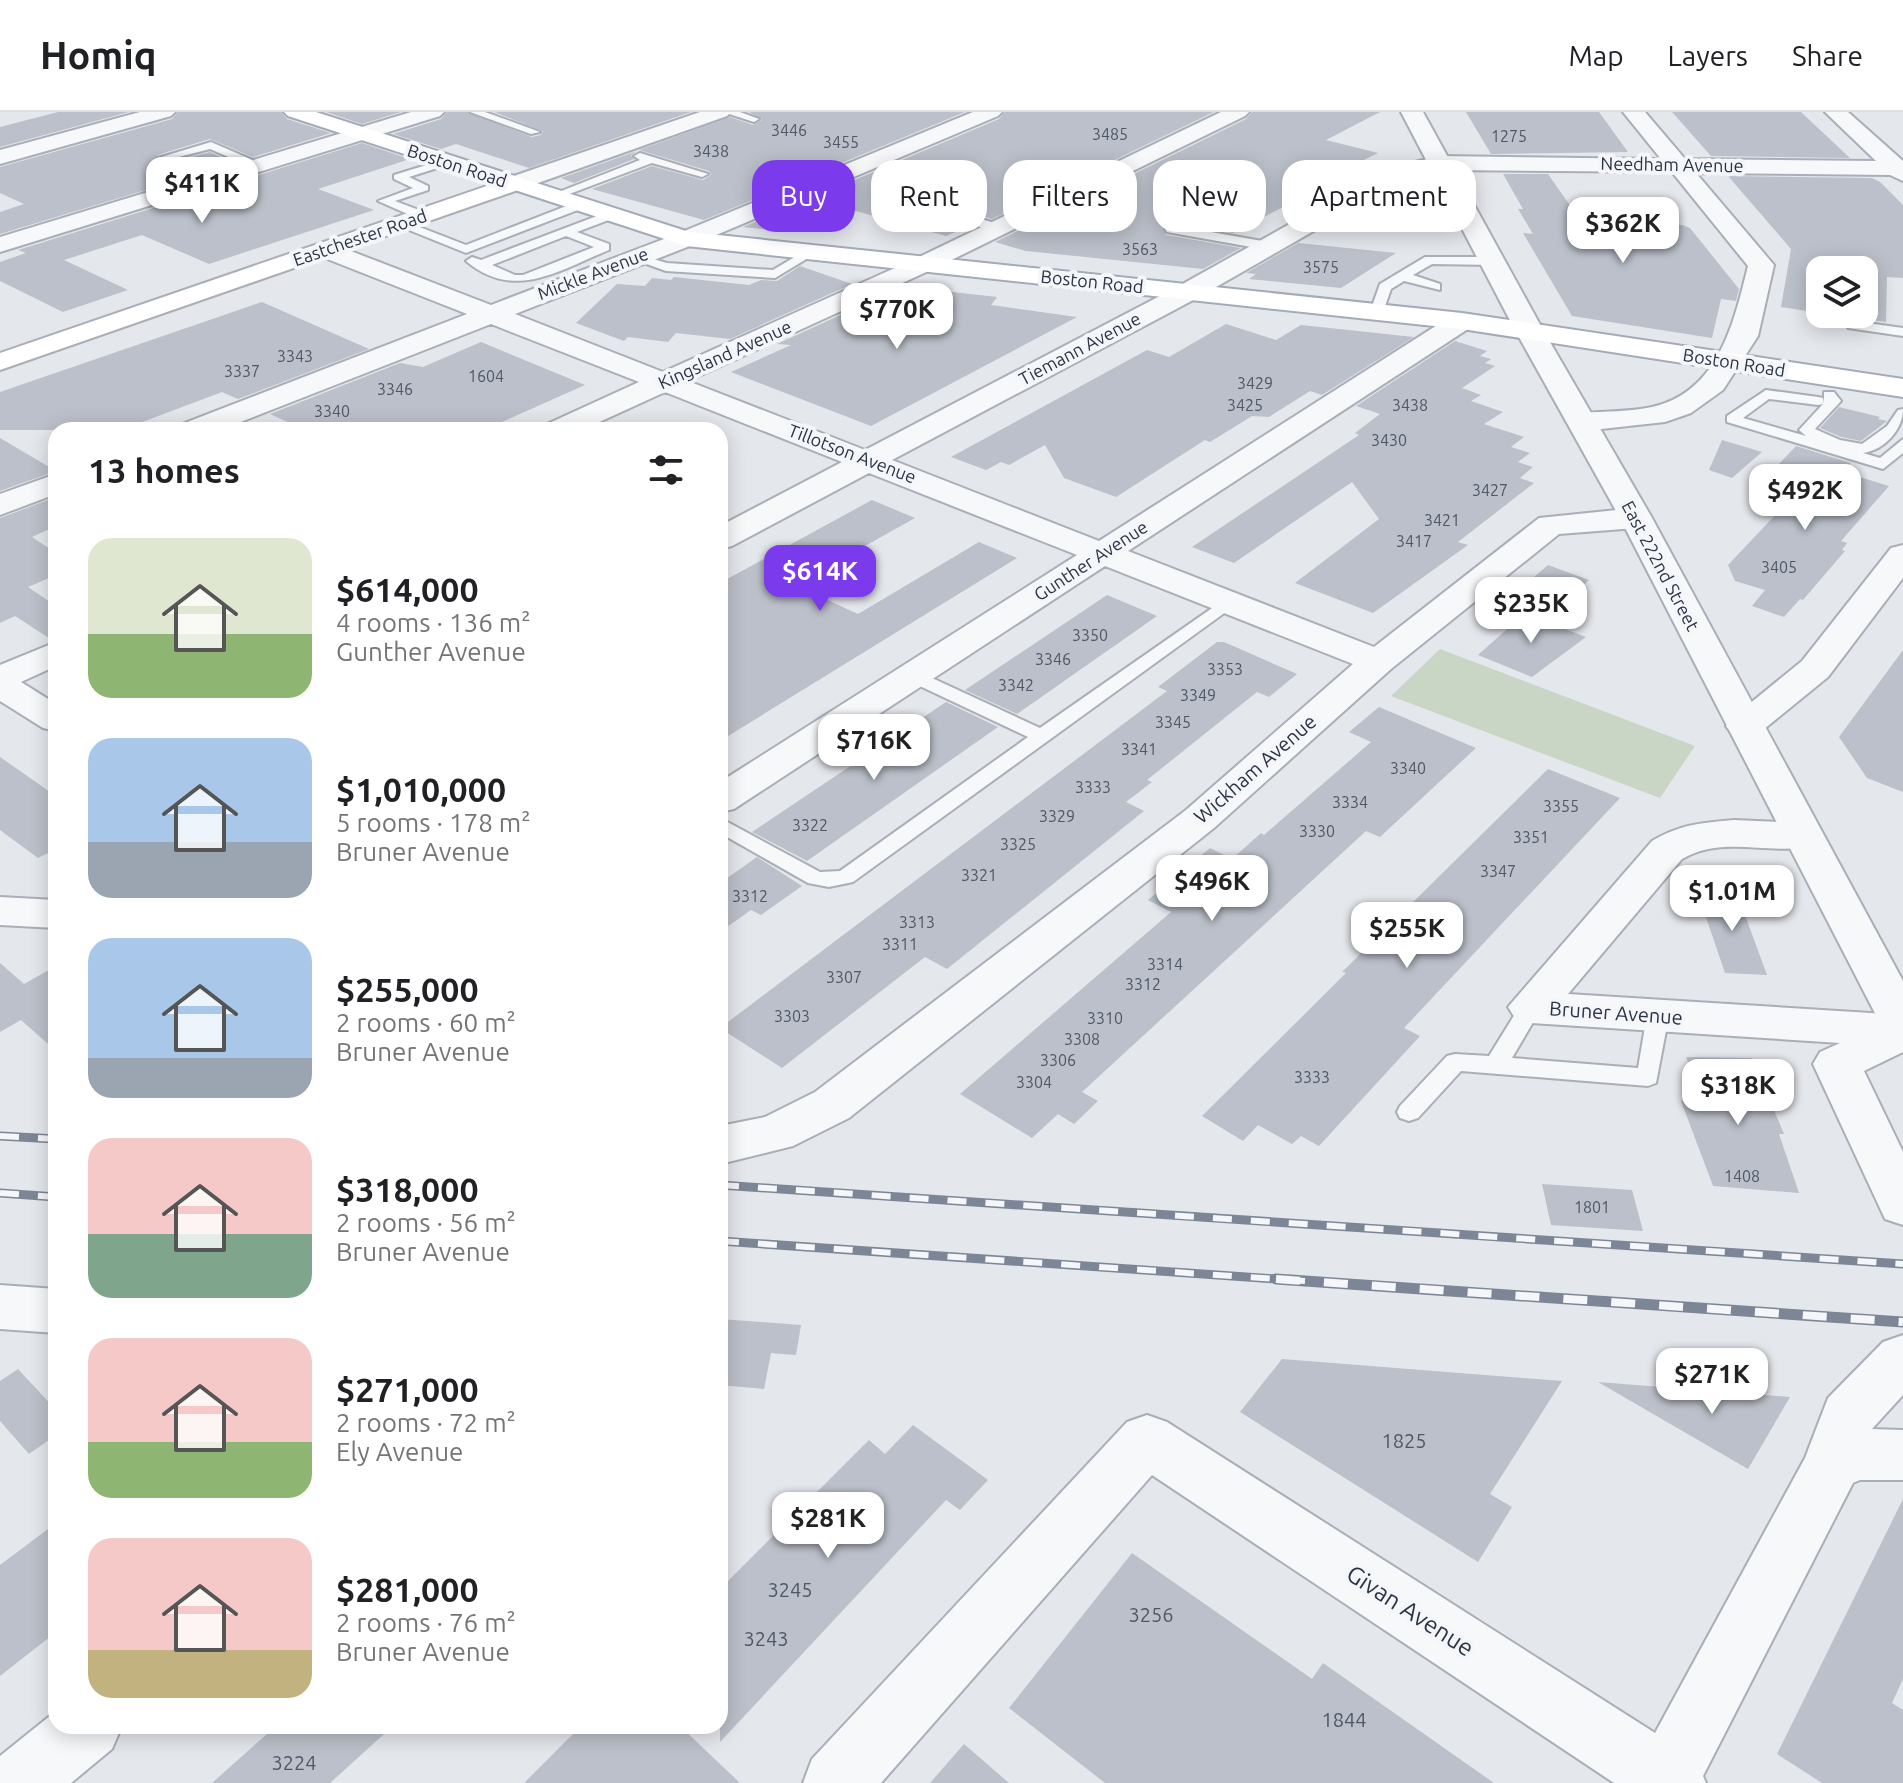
<!DOCTYPE html>
<html lang="en">
<head>
<meta charset="utf-8">
<style>
  :root { --surface:#fff; --page:#f6f6f6; --text:#202124; --muted:#757577; --line:#e0e0e0; --accent:#7c3aed }
  body { margin:0; font-family:Ubuntu,sans-serif; background:var(--page); color:var(--text); height:100vh; display:flex; flex-direction:column; font-size:30px; white-space:nowrap }
  * { box-sizing:border-box; margin:0 }
  p { font-size:26px; color:var(--muted) }
  .icon { flex:none; width:44px; height:44px; fill:none; stroke:currentColor; stroke-width:2; stroke-linecap:round; stroke-linejoin:round }
  .map { position:relative; flex:1; overflow:hidden }
  .drawer { position:absolute; left:48px; top:310px; width:680px; height:1312px; display:flex; flex-direction:column; background:var(--surface); border-radius:24px; box-shadow:0 4px 20px #0003 }
  .drawer>* { flex:none }
  .top-card { position:absolute; left:752px; top:48px; width:760px; height:72px; display:flex; gap:16px }
  .tools { position:absolute; left:1806px; top:144px; display:grid; gap:16px }
  .tools a { display:grid; place-items:center; width:72px; height:72px; border-radius:16px; background:var(--surface); box-shadow:0 4px 20px #0003; font-size:40px }
  .price { position:absolute; translate:-50% -68px; padding:0 18px; border-radius:16px; background:#fff; color:#222; font-size:26px; line-height:52px; filter:drop-shadow(0 2px 4px #0008) }
  .price::after { content:''; position:absolute; left:50%; top:48px; width:24px; height:18px; margin-left:-12px; background:inherit; clip-path:polygon(0 0,100% 0,50% 100%) }
  .price.active { background:var(--accent); color:#fff }
  ul { padding:0; list-style:none }
  li { display:flex; align-items:center; gap:24px; height:200px; padding:0 40px }
  li span { display:grid; place-items:center; flex:none; width:224px; height:160px; border-radius:24px; color:#555 }
  li>.icon { margin-inline-start:auto }
  span .icon { width:96px; height:96px; fill:#fffc; stroke-width:1 }
  li b { font-size:34px }
  h2 { display:flex; justify-content:space-between; align-items:center; height:96px; padding:0 40px; font-size:34px }
  .chip { padding:0 28px; border-radius:24px; background:var(--surface); box-shadow:0 4px 20px #0003; font-size:28px; line-height:72px }
  .chip.active { background:var(--accent); color:#fff }
  header { display:flex; align-items:center; gap:48px; box-sizing:border-box; height:112px; padding:0 40px; background:var(--surface); border-bottom:2px solid var(--line) }
  header strong { font-size:38px }
  nav { display:flex; gap:44px; margin-inline-start:auto; font-size:28px }
  .map>svg:first-child { display:block }
  .green { fill:#c9d6c5 }
  .building { fill:#bbc0ca }
  .lines { fill:none; stroke-linecap:round; stroke-linejoin:round }
  .service-casing { stroke:#a9aeb7; stroke-width:4 }
  .minor-casing { stroke:#a9aeb7; stroke-width:4 }
  .tertiary-casing { stroke:#a9aeb7; stroke-width:4 }
  .secondary-casing { stroke:#a9aeb7; stroke-width:4 }
  .primary-casing { stroke:#a3abb8; stroke-width:4 }
  .service { fill:#f7f8fa; fill-rule:evenodd }
  .minor { fill:#f7f8fa; fill-rule:evenodd }
  .tertiary { fill:#f7f8fa; fill-rule:evenodd }
  .secondary { fill:#fff; fill-rule:evenodd }
  .primary { fill:#fff; fill-rule:evenodd }
  .rail-far1-casing { stroke:#7d8696; stroke-width:9 }
  .rail-casing { stroke:#7d8696; stroke-width:11 }
  .rail-far1 { stroke:#f4f6f9; stroke-width:6; stroke-dasharray:19; stroke-linecap:butt }
  .rail { stroke:#f4f6f9; stroke-width:8; stroke-dasharray:24; stroke-linecap:butt }
  .labels { text-anchor:middle; stroke-width:8; stroke-linejoin:round; paint-order:stroke }
  .number-label { font-size:16px; fill:#4f5766 }
  .far-street-label { font-size:18px; fill:#2b3445; stroke:#f4f6f9 }
  .street-label { font-size:20px; fill:#2b3445; stroke:#f4f6f9 }
  .near-number-label { font-size:20px; fill:#4f5766 }
  .near-street-label { font-size:24px; fill:#2b3445; stroke:#f4f6f9 }
</style>
</head>
<body>
<header>
<strong>Homiq</strong>
<nav><a>Map</a><a>Layers</a><a>Share</a></nav>
</header>
<div class="map">
<svg width="1903" height="1671" viewBox="0 0 1903 1671">
  <rect width="100%" height="100%" fill="#e4e7ec"/>
  <path class="green" d="M1440 537 1695 634 1660 686 1391 584Z"/>
  <path class="building" d="M58 0H129L0 35V15Z
    M178 0H281L287 7 331 21 253 45 210 27 157 43V49L192 64 0 122V100L24 92 0 81V55L172 7Z
    M326 0H401L362 12Z
    M447 0H467L532 25 541 23 543 19 494 0H691L529 56 456 32 441 37 393 22 441 7Z
    M749 0H965L704 108 592 77 652 54 703 68 711 63 709 59 639 38 730 5 753 13 762 8Z
    M1005 0H1214L992 107 925 88 915 94 919 101 973 116 963 120 958 119 946 124 845 96 790 120 743 115 999 7Z
    M1252 0H1380L1326 28 1378 41 1362 49 1368 51 1233 121 1172 110 1163 114 1166 123 1241 136 1203 157 1026 139 995 130 1246 7Z
    M1466 0H1599L1628 40 1491 42Z
    M1672 0H1801L1850 46 1711 44Z
    M362 31 410 47 318 77 374 98 209 152 142 123 64 148 128 178 63 200 0 169V150L26 141 18 138Z
    M637 39 631 43 634 47 574 71 561 66Z
    M210 40 234 51 210 58 184 47Z
    M1503 62H1548L1583 112 1683 113 1690 116 1739 177 1736 189 1721 187 1712 226 1572 204 1523 121 1533 122 1518 97H1523Z
    M1728 64 1872 66 1880 70 1903 93V166L1887 165 1886 210 1829 202H1864V158H1820V201L1781 195 1791 137Z
    M1298 131 1396 141 1341 176 1249 167 1256 162 1246 161Z
    M800 154 852 172 730 227 676 221 668 230 628 225 624 229 576 211 617 172 645 174 652 166 671 168 674 165 749 173 761 168 777 169Z
    M935 178 997 185 991 193 1077 205 871 314 731 260 791 233 777 232 884 183 904 190 911 180Z
    M262 190 369 237 238 287 222 280 121 318H0V280Z
    M1226 212 1276 228 1301 213 1414 225 1322 283 1310 279 1269 305 1252 304 1210 330 1205 328 1116 385 1064 366 1045 333 1009 353 1001 350 986 358 951 345 1147 238 1169 245Z
    M1455 229 1487 239 1480 244 1491 247 1485 251 1495 254 1462 276 1481 283 1471 289 1503 300 1484 312 1524 325 1511 335 1530 341 1518 350 1533 355 1520 366 1534 371 1458 430 1468 433 1373 501 1295 471 1379 407 1352 370 1234 451 1192 435 1359 323 1355 321 1380 302 1356 294Z
    M481 230 585 273 484 318H305L270 302 400 251 423 255Z
    M1839 295 1880 305 1878 307 1887 309 1861 329 1841 325 1820 316Z
    M0 326 56 359 0 379Z
    M1722 328 1762 340 1732 366 1709 358Z
    M1796 334 1851 351 1843 360 1889 374 1841 429 1847 431 1842 438 1845 439 1803 488 1800 487 1784 505 1752 494 1765 478 1735 469 1728 453 1812 364 1777 354Z
    M56 385V414L32 425 56 441V463L28 475 56 494V527L52 528 15 504 0 511V406Z
    M872 388 915 406 795 473 858 502 979 430 1017 446 720 629V471Z
    M1548 453 1589 468 1561 492 1520 477Z
    M1107 483 1157 504 1017 602 965 578Z
    M1524 502 1586 525 1532 565 1478 543Z
    M1217 530H1224L1297 562 1269 585 1257 580 1147 668 1152 670 1126 690 1144 699 947 857 925 845 782 956 720 916 1167 579 1158 575Z
    M1903 538V680L1867 666 1839 625Z
    M946 590 998 615 807 749 752 720Z
    M1379 595 1476 636 1380 725 1366 719 1082 980 1098 989 1074 1012 1058 1002 1032 1026 960 982 1171 800 1148 788 1210 736 1232 747 1261 721 1264 723 1371 630 1349 620Z
    M0 645 56 684V737L38 746 0 718Z
    M1548 657 1620 686 1404 916 1420 924 1319 1034 1301 1024 1292 1032 1258 1013 1243 1029 1202 1004 1346 861 1342 860Z
    M757 745 802 774 761 803 751 798 720 820V771Z
    M1697 779 1737 781 1767 863 1725 861Z
    M0 851 24 872 56 854V939L21 908 0 920Z
    M1686 945 1752 946 1784 1022H1779L1799 1081 1713 1074 1681 989H1703Z
    M1542 1072 1632 1078 1643 1119 1551 1113Z
    M720 1207 801 1213 796 1243 771 1241 764 1277 720 1273Z
    M1282 1247 1562 1269 1490 1382 1512 1395 1478 1450 1240 1300Z
    M18 1257 56 1298V1323L29 1342 0 1309V1269Z
    M1598 1270 1790 1285 1748 1357Z
    M913 1313 988 1368 960 1398 946 1388 720 1630V1477L869 1328 885 1342Z
    M1903 1387V1567L1892 1591 1903 1598V1671H1822L1777 1642Z
    M56 1411V1520L0 1564V1453Z
    M1132 1441 1312 1567 1323 1551 1494 1671H1105L1009 1596Z
    M276 1614H393L330 1671H212Z
    M581 1614H680L740 1671H524Z
    M964 1632 1009 1671H930Z"/>
  <g class="lines">
    <g class="service-casing">
      <path id="service" d="M470 0H485L540 20 531 22Z
        M723 0H740L759 7 754 10Z
        M211 30 262 52 264 54 254 56 210 37 175 46 219 65V69L215 70 158 46Z
        M640 41 708 62 702 65 652 51 556 87 546 85 640 48 634 44Z
        M446 47 452 50 450 52 409 65 428 74V78L395 89 427 101V107H419L378 89 413 76 394 67V63Z
        M579 89 585 93 583 96 466 141 394 112 404 109 466 133Z
        M924 91 1002 113 1004 116 998 120 920 98 918 95Z
        M610 99 616 103 614 106 577 120 609 132V138C559 158 515 190 466 149L472 145 481 148ZM566 124 594 135 523 163H515L492 153Z
        M1171 113 1268 130 1274 134 1268 138 1167 120 1165 117Z
        M808 137 818 140 775 166 666 159 630 146 636 142 667 151 773 158Z
        M1425 145H1492L1498 149 1492 153 1432 152 1413 163 1440 172V178L1404 169 1391 177 1382 203H1372L1370 200 1380 172Z
        M1853 209 1903 216V224L1848 216V210Z
        M1766 278 1818 285 1823 286 1824 291V280H1834L1841 289 1815 317 1840 328 1862 332 1887 314 1898 298 1903 297C1903 317 1885 338 1863 341L1880 346 1903 327V341L1883 357 1727 310V304ZM1769 287 1818 293 1823 292 1799 318 1806 324 1743 306Z
        M1228 485 1234 486 1237 490 1234 494 853 770 829 775 808 771 720 721V706L820 760 840 759 1028 625 907 568 904 564 907 560H919L1040 616Z
        M1531 887 1539 889 1542 895 1512 946 1638 956 1647 903 1650 897H1666L1669 903 1656 971 1648 974 1461 959 1418 1006 1409 1009 1400 1006 1397 1000 1400 994 1447 944 1455 942 1489 944 1523 889Z"/>
    </g>
    <g class="minor-casing">
      <path id="minor" d="M140 0H175L171 4 0 52V38Z
        M411 0H444L440 4 0 140V125Z
        M973 0H1002L998 4 695 132 515 202 663 260 915 147 1221 0H1249L1245 4 933 157 688 269 865 338 1179 174 1390 56 1440 44 1661 47 1623 0H1645L1685 47 1876 49 1825 0H1848L1903 49V69L1890 63 1696 61 1774 153 1758 224 1723 278 1691 301 1665 310 1583 319 1573 316 1568 310 1573 304 1583 301C1605 299 1630 300 1652 295 1719 280 1734 210 1748 154L1672 60 1440 58 1406 66 1197 186 892 348 1099 429 1453 203H1471L1475 209 1471 215 1128 439 1374 535 1539 406 1636 396 1647 399 1652 406 1647 413 1636 416 1559 422 1391 557 1214 716 849 1006 793 1034 720 1052V1014L765 1005 815 980 1186 698 1353 552 1105 454 734 697 720 700V670L1077 443 869 361 732 434 720 437V414L842 350 665 280 582 318H543L547 312 639 270 491 212 220 318H178L182 312 467 202 317 143 314 138 317 133H335L491 193 677 122Z
        M56 362V382L0 403V382Z
        M1903 433V466L1828 565 1758 622 1745 625 1732 622 1726 614 1732 606 1802 549 1891 436Z
        M56 530V554L21 570 56 592V619L43 616 0 589V553Z
        M1734 708 1802 711 1816 715 1822 724 1816 733C1772 745 1724 722 1682 747L1568 882 1903 903V940L1864 959 1903 1040V1113L1885 1107 1813 952 1820 940 1840 931 1531 911 1515 906 1508 895 1652 729C1681 712 1701 711 1734 708Z
        M0 785 56 788V816L0 813Z
        M0 1173 56 1177V1221L0 1217Z
        M1903 1223V1283L1872 1317 1903 1318V1368H1860L1853 1371 1703 1664 1706 1671H1614L1152 1363 881 1671H803L812 1647 1127 1310 1147 1303 1167 1310 1655 1621 1805 1346 1828 1286 1883 1230Z
        M56 1599V1614H122L112 1637 71 1671H0V1644Z"/>
    </g>
    <g class="tertiary-casing">
      <path id="tertiary" d="M700 0H731L727 4 521 77H505L501 72 505 67Z
        M1401 0H1423L1543 218 1652 406 1903 869V927L1887 922 1880 911 1620 406 1515 218Z"/>
    </g>
    <g class="secondary-casing">
      <path id="secondary" d="M513 65 521 67 525 72 521 77 0 258V241Z"/>
    </g>
    <g class="primary-casing">
      <path id="primary" d="M284 0H316L689 120 1462 201 1903 267V285L1462 217 686 134 288 4Z"/>
    </g>
    <use href="#service" class="service"/>
    <use href="#minor" class="minor"/>
    <use href="#tertiary" class="tertiary"/>
    <use href="#secondary" class="secondary"/>
    <use href="#primary" class="primary"/>
    <g class="rail-far1-casing">
      <path id="rail-far1" d="M0 1024 56 1027
        M720 1073 1903 1152
        M0 1081 56 1085
        M720 1129 1305 1169"/>
    </g>
    <g class="rail-casing">
      <path id="rail" d="M1276 1167 1903 1210"/>
    </g>
    <use href="#rail-far1" class="rail-far1"/>
    <use href="#rail" class="rail"/>
  </g>
  <g class="labels">
    <g class="number-label">
      <text x="789" y="24">3446</text>
      <text x="1110" y="28">3485</text>
      <text x="1509" y="30">1275</text>
      <text x="841" y="36">3455</text>
      <text x="711" y="45">3438</text>
      <text x="1140" y="143">3563</text>
      <text x="1321" y="161">3575</text>
      <text x="295" y="250">3343</text>
      <text x="242" y="265">3337</text>
      <text x="486" y="270">1604</text>
      <text x="1255" y="277">3429</text>
      <text x="395" y="283">3346</text>
      <text x="1245" y="299">3425</text>
      <text x="1410" y="299">3438</text>
      <text x="332" y="305">3340</text>
      <text x="1389" y="334">3430</text>
      <text x="1490" y="384">3427</text>
      <text x="1442" y="414">3421</text>
      <text x="1414" y="435">3417</text>
      <text x="1779" y="461">3405</text>
      <text x="1090" y="529">3350</text>
      <text x="1053" y="553">3346</text>
      <text x="1225" y="563">3353</text>
      <text x="1016" y="579">3342</text>
      <text x="1198" y="589">3349</text>
      <text x="1173" y="616">3345</text>
      <text x="1139" y="643">3341</text>
      <text x="1408" y="662">3340</text>
      <text x="1093" y="681">3333</text>
      <text x="1350" y="696">3334</text>
      <text x="1561" y="700">3355</text>
      <text x="1057" y="710">3329</text>
      <text x="810" y="719">3322</text>
      <text x="1317" y="725">3330</text>
      <text x="1531" y="731">3351</text>
      <text x="1018" y="738">3325</text>
      <text x="1498" y="765">3347</text>
      <text x="979" y="769">3321</text>
      <text x="750" y="790">3312</text>
      <text x="917" y="816">3313</text>
      <text x="900" y="838">3311</text>
      <text x="1165" y="858">3314</text>
      <text x="844" y="871">3307</text>
      <text x="1143" y="878">3312</text>
      <text x="792" y="910">3303</text>
      <text x="1105" y="912">3310</text>
      <text x="1082" y="933">3308</text>
      <text x="1058" y="954">3306</text>
      <text x="1312" y="971">3333</text>
      <text x="1034" y="976">3304</text>
      <text x="1742" y="1070">1408</text>
      <text x="1592" y="1101">1801</text>
    </g>
    <g class="far-street-label">
      <text transform="translate(1672 53) rotate(1)" y="6">Needham Avenue</text>
      <text transform="translate(457 54) rotate(18)" y="6">Boston Road</text>
      <text transform="translate(360 126) rotate(-19)" y="6">Eastchester Road</text>
      <text transform="translate(593 162) rotate(-21)" y="6">Mickle Avenue</text>
      <text transform="translate(1092 170) rotate(6)" y="6">Boston Road</text>
      <text transform="translate(1080 237) rotate(-28)" y="6">Tiemann Avenue</text>
      <text transform="translate(725 243) rotate(-24)" y="6">Kingsland Avenue</text>
      <text transform="translate(1734 251) rotate(9)" y="6">Boston Road</text>
      <text transform="translate(852 342) rotate(21)" y="6">Tillotson Avenue</text>
      <text transform="translate(1091 449) rotate(-33)" y="6">Gunther Avenue</text>
      <text transform="translate(1660 454) rotate(62)" y="6">East 222nd Street</text>
    </g>
    <g class="street-label">
      <text transform="translate(1255 657) rotate(-41)" y="7">Wickham Avenue</text>
      <text transform="translate(1616 901) rotate(4)" y="7">Bruner Avenue</text>
    </g>
    <g class="near-number-label">
      <text x="1404" y="1336">1825</text>
      <text x="790" y="1485">3245</text>
      <text x="1151" y="1510">3256</text>
      <text x="766" y="1534">3243</text>
      <text x="1344" y="1615">1844</text>
      <text x="294" y="1658">3224</text>
    </g>
    <g class="near-street-label">
      <text transform="translate(1410 1499) rotate(33)" y="8">Givan Avenue</text>
    </g>
  </g>
</svg>
<div class="tools">
<a><svg class="icon" aria-label="layers" viewBox="0 0 24 24"><path d="M12 4l9 5-9 5-9-5zM3 14l9 5 9-5"/></svg></a>
</div>
<b class="price" style="left:202px;top:113px">$411K</b>
<b class="price" style="left:1623px;top:153px">$362K</b>
<b class="price" style="left:897px;top:239px">$770K</b>
<b class="price" style="left:1805px;top:420px">$492K</b>
<b class="price active" style="left:820px;top:501px">$614K</b>
<b class="price" style="left:1531px;top:533px">$235K</b>
<b class="price" style="left:874px;top:670px">$716K</b>
<b class="price" style="left:1212px;top:811px">$496K</b>
<b class="price" style="left:1732px;top:821px">$1.01M</b>
<b class="price" style="left:1407px;top:858px">$255K</b>
<b class="price" style="left:1738px;top:1015px">$318K</b>
<b class="price" style="left:1712px;top:1304px">$271K</b>
<b class="price" style="left:828px;top:1448px">$281K</b>
<div class="top-card">
<a class="chip active">Buy</a>
<a class="chip">Rent</a>
<a class="chip">Filters</a>
<a class="chip">New</a>
<a class="chip">Apartment</a>
</div>
<section class="drawer">
<h2>13 homes<svg class="icon" aria-label="filters" viewBox="0 0 24 24"><path d="M4 7h16M4 17h16"/><circle cx="9" cy="7" r="2"/><circle cx="15" cy="17" r="2"/></svg></h2>
<ul>
<li><span style="background:linear-gradient(#dfe7d0 60%,#8fb573 0)"><svg class="icon" aria-label="home" viewBox="0 0 24 24"><path d="M3 11l9-7 9 7M6 9v11h12V9"/></svg></span><div><b>$614,000</b><p>4 rooms · 136 m²</p><p>Gunther Avenue</p></div></li>
<li><span style="background:linear-gradient(#a9c7e8 65%,#9aa5b1 0)"><svg class="icon" aria-label="home" viewBox="0 0 24 24"><path d="M3 11l9-7 9 7M6 9v11h12V9"/></svg></span><div><b>$1,010,000</b><p>5 rooms · 178 m²</p><p>Bruner Avenue</p></div></li>
<li><span style="background:linear-gradient(#a9c7e8 75%,#9aa5b1 0)"><svg class="icon" aria-label="home" viewBox="0 0 24 24"><path d="M3 11l9-7 9 7M6 9v11h12V9"/></svg></span><div><b>$255,000</b><p>2 rooms · 60 m²</p><p>Bruner Avenue</p></div></li>
<li><span style="background:linear-gradient(#f6c9c9 60%,#7fa58c 0)"><svg class="icon" aria-label="home" viewBox="0 0 24 24"><path d="M3 11l9-7 9 7M6 9v11h12V9"/></svg></span><div><b>$318,000</b><p>2 rooms · 56 m²</p><p>Bruner Avenue</p></div></li>
<li><span style="background:linear-gradient(#f6c9c9 65%,#8fb573 0)"><svg class="icon" aria-label="home" viewBox="0 0 24 24"><path d="M3 11l9-7 9 7M6 9v11h12V9"/></svg></span><div><b>$271,000</b><p>2 rooms · 72 m²</p><p>Ely Avenue</p></div></li>
<li><span style="background:linear-gradient(#f6c9c9 70%,#c2b280 0)"><svg class="icon" aria-label="home" viewBox="0 0 24 24"><path d="M3 11l9-7 9 7M6 9v11h12V9"/></svg></span><div><b>$281,000</b><p>2 rooms · 76 m²</p><p>Bruner Avenue</p></div></li>
</ul>
</section>
</div>
</body>
</html>
